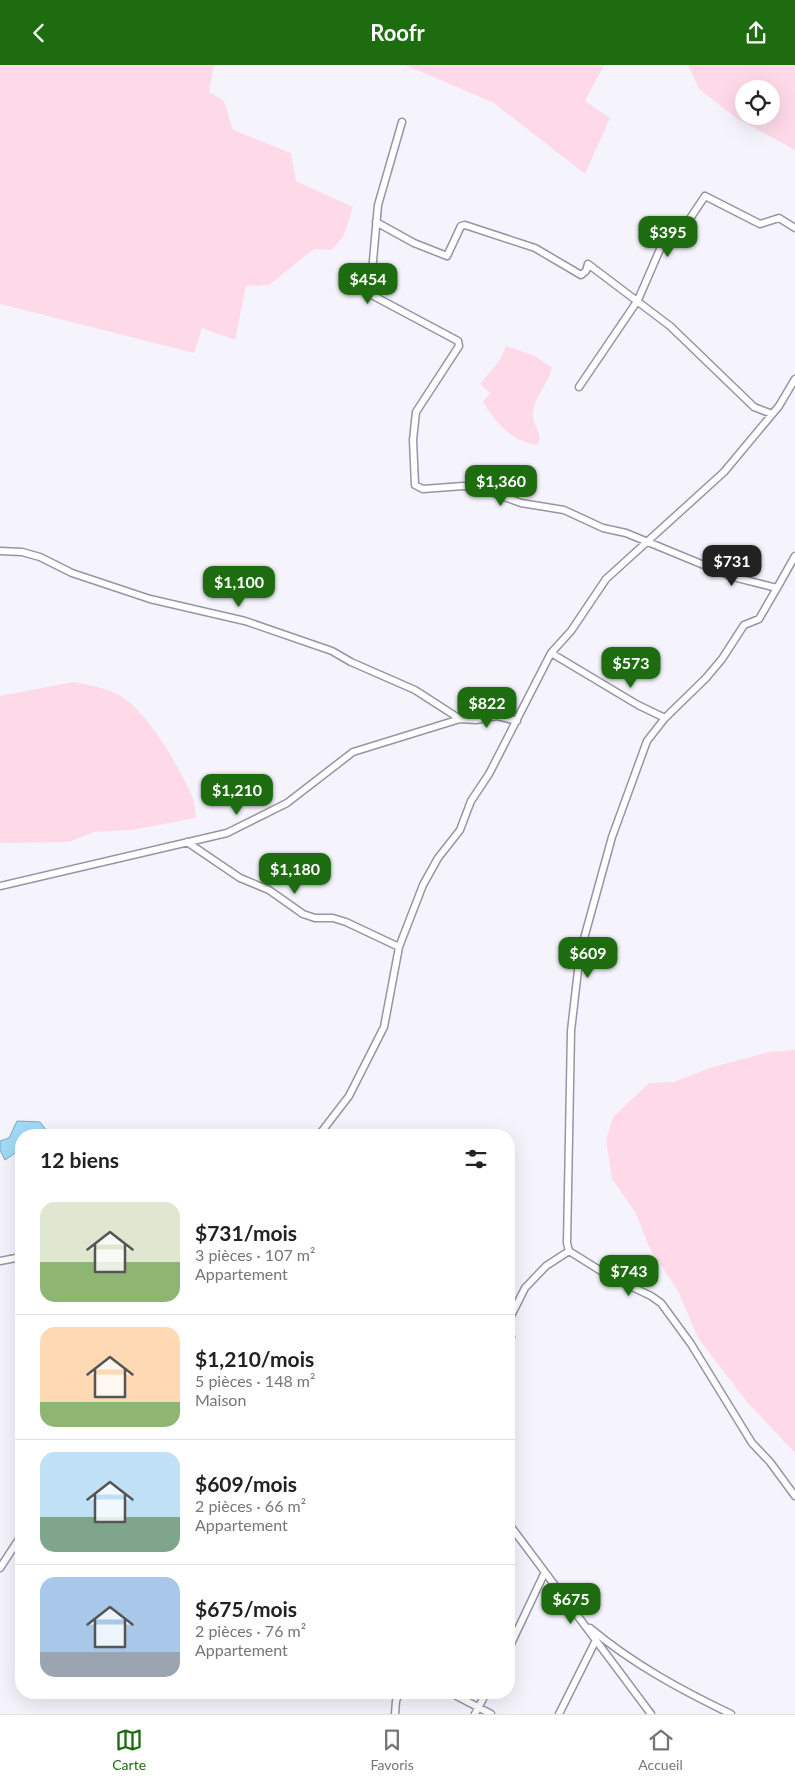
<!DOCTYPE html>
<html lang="fr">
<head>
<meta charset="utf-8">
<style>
  :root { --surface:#fff; --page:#f2f2f2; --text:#222; --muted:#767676; --line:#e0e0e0; --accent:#1d6c0f }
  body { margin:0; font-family:Lato,sans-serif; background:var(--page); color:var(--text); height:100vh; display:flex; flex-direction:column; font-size:19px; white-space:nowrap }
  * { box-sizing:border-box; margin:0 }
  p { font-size:16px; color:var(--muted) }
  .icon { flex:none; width:28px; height:28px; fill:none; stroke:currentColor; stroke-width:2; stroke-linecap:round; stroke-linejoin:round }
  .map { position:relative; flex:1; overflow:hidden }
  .sheet { position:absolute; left:15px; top:1064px; width:500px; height:570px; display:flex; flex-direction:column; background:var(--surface); border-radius:20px; box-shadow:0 5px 20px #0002 }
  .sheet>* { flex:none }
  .buttons { position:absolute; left:735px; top:15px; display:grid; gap:10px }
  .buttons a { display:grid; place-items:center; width:45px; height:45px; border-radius:50%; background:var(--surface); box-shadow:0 5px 20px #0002; font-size:25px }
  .price { position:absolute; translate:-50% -42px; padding:0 11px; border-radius:10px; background:var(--accent); color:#fff; font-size:16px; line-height:32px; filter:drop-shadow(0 1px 2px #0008) }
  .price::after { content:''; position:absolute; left:50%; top:30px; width:15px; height:11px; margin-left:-8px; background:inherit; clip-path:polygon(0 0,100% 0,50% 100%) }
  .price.on { background:#222; color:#fff }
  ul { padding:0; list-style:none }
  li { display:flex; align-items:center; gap:15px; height:125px; padding:0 25px }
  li+li { border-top:1px solid var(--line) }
  li span { display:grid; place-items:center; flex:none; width:140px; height:100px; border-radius:15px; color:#555 }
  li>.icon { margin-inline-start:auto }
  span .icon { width:60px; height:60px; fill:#fffc; stroke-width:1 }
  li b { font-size:21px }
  h2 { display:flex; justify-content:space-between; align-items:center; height:60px; padding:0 25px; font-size:21px }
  header { display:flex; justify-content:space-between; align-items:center; height:65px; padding:0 25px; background:var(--accent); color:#fff; font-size:22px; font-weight:700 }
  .tabs { display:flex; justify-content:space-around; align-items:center; height:70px; border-top:1px solid var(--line); background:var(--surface); font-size:14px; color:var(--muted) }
  .tabs a { display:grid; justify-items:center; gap:2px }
  .tabs .on { color:var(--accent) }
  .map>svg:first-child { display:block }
  .green { fill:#fedae9; fill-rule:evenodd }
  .water { fill:#a2daf7; stroke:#7fa6bd }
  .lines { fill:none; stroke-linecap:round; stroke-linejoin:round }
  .street-casing { stroke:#9694a8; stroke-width:9 }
  .street { stroke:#fff; stroke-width:6 }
</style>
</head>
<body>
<header><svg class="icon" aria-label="back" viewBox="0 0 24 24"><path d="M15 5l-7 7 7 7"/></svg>Roofr<svg class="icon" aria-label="share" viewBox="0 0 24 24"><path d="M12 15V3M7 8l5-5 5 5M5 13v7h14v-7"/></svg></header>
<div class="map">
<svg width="795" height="1649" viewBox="0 0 795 1649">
  <rect width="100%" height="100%" fill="#f5f4fd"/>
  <path class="green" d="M0 0H216L213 3 209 27 224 36 233 65 291 88 296 116 353 142 344 170 332 185 314 184 269 220 246 221 235 275 202 263 194 288 0 239Z
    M405 0H604L585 36 610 53 585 109 494 38Z
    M688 0H795V85L736 53 699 24ZM744 24H771V51H744Z
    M506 281 533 290 552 302C549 319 534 330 533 349 532 358 540 366 540 375L536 380C510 375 497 359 483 337L490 328 480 319 500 295Z
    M73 617C90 620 106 623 121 631 148 648 179 701 192 731 195 737 195 746 196 753L132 765 94 767 69 777 0 778V631Z
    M795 985V1388L747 1337 698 1273 678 1226 650 1184 635 1147 612 1114 606 1075 613 1052 649 1018 674 1017 709 1003 769 987Z"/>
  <path class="water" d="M17 1056 40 1057 47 1066 41 1070H21V1084L5 1095 0 1085V1076L9 1073Z"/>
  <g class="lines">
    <g class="street-casing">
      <path id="street" d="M402 57 378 140 371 218 368 228 458 276 459 281 416 347 413 375 415 420 423 424 463 421 483 424 521 438 564 445 603 463 626 468 733 512 777 523 795 491
        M376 157 414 178 447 191 461 161 465 160 535 183 581 210 586 206 588 199 670 261 754 342 772 349
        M579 322 638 235 667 168 683 164 705 131 760 159 779 153 795 163
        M0 486 22 487 40 492 72 508 150 534 245 556 332 586 351 597 415 625 460 654
        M551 588 638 640 665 653 706 613 722 594 744 560 759 554 777 523
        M665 653 647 676 612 772 580 888 571 966 567 1178 569 1186 609 1211 651 1231 661 1238 691 1279 752 1378 770 1397 795 1431
        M187 777 240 813 269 825 303 849 315 853H333L346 857 399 882
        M0 821 227 768 287 738 353 687 460 654 476 655 497 651 517 656
        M319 1070 349 1031 384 962 399 882 423 820 438 793 460 765 471 736 489 709 551 588 571 566 606 514 724 407 779 341 795 314
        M0 1196 21 1192
        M509 1255 525 1223 546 1201 569 1186
        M509 1267 511 1272 509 1275
        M509 1459 651 1649
        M0 1503 21 1471
        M590 1563C633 1599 681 1625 731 1649
        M509 1583 544 1509
        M451 1628 491 1649
        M395 1649 396 1636 399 1628
        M475 1649 486 1628
        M559 1649 596 1575"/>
    </g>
    <use href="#street" class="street"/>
  </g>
</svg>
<div class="buttons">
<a><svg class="icon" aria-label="locate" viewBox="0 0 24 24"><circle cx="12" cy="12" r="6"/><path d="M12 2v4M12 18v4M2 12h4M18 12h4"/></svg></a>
</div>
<b class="price" style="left:668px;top:193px">$395</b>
<b class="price" style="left:368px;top:240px">$454</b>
<b class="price" style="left:501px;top:442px">$1,360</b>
<b class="price on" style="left:732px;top:522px">$731</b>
<b class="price" style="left:239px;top:543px">$1,100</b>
<b class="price" style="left:631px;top:624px">$573</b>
<b class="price" style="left:487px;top:664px">$822</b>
<b class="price" style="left:237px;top:751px">$1,210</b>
<b class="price" style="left:295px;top:830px">$1,180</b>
<b class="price" style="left:588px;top:914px">$609</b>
<b class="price" style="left:629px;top:1232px">$743</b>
<b class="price" style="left:571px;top:1560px">$675</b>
<section class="sheet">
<h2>12 biens<svg class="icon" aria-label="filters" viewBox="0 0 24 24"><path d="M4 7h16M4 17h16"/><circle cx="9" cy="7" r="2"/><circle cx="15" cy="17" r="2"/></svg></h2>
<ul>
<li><span style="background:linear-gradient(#dfe7d0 60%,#8fb573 0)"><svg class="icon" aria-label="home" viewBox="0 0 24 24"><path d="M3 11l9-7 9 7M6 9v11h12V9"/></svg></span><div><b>$731/mois</b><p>3 pièces · 107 m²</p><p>Appartement</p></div></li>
<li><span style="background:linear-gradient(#ffd9b3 75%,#8fb573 0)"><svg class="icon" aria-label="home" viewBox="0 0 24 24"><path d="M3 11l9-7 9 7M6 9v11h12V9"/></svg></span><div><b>$1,210/mois</b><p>5 pièces · 148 m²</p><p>Maison</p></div></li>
<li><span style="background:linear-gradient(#bfe0f5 65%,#7fa58c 0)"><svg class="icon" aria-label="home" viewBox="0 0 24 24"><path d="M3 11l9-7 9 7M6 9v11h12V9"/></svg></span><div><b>$609/mois</b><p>2 pièces · 66 m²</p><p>Appartement</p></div></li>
<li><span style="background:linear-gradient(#a9c7e8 75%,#9aa5b1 0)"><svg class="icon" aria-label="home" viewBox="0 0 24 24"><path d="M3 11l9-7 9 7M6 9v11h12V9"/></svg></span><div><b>$675/mois</b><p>2 pièces · 76 m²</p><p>Appartement</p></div></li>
</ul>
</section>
</div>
<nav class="tabs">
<a class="on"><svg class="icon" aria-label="map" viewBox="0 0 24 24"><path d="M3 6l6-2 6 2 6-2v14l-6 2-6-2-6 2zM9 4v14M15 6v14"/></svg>Carte</a>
<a><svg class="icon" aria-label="saved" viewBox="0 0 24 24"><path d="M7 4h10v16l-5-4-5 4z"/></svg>Favoris</a>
<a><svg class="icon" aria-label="home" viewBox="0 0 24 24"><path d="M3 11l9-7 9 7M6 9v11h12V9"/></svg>Accueil</a>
</nav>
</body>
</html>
